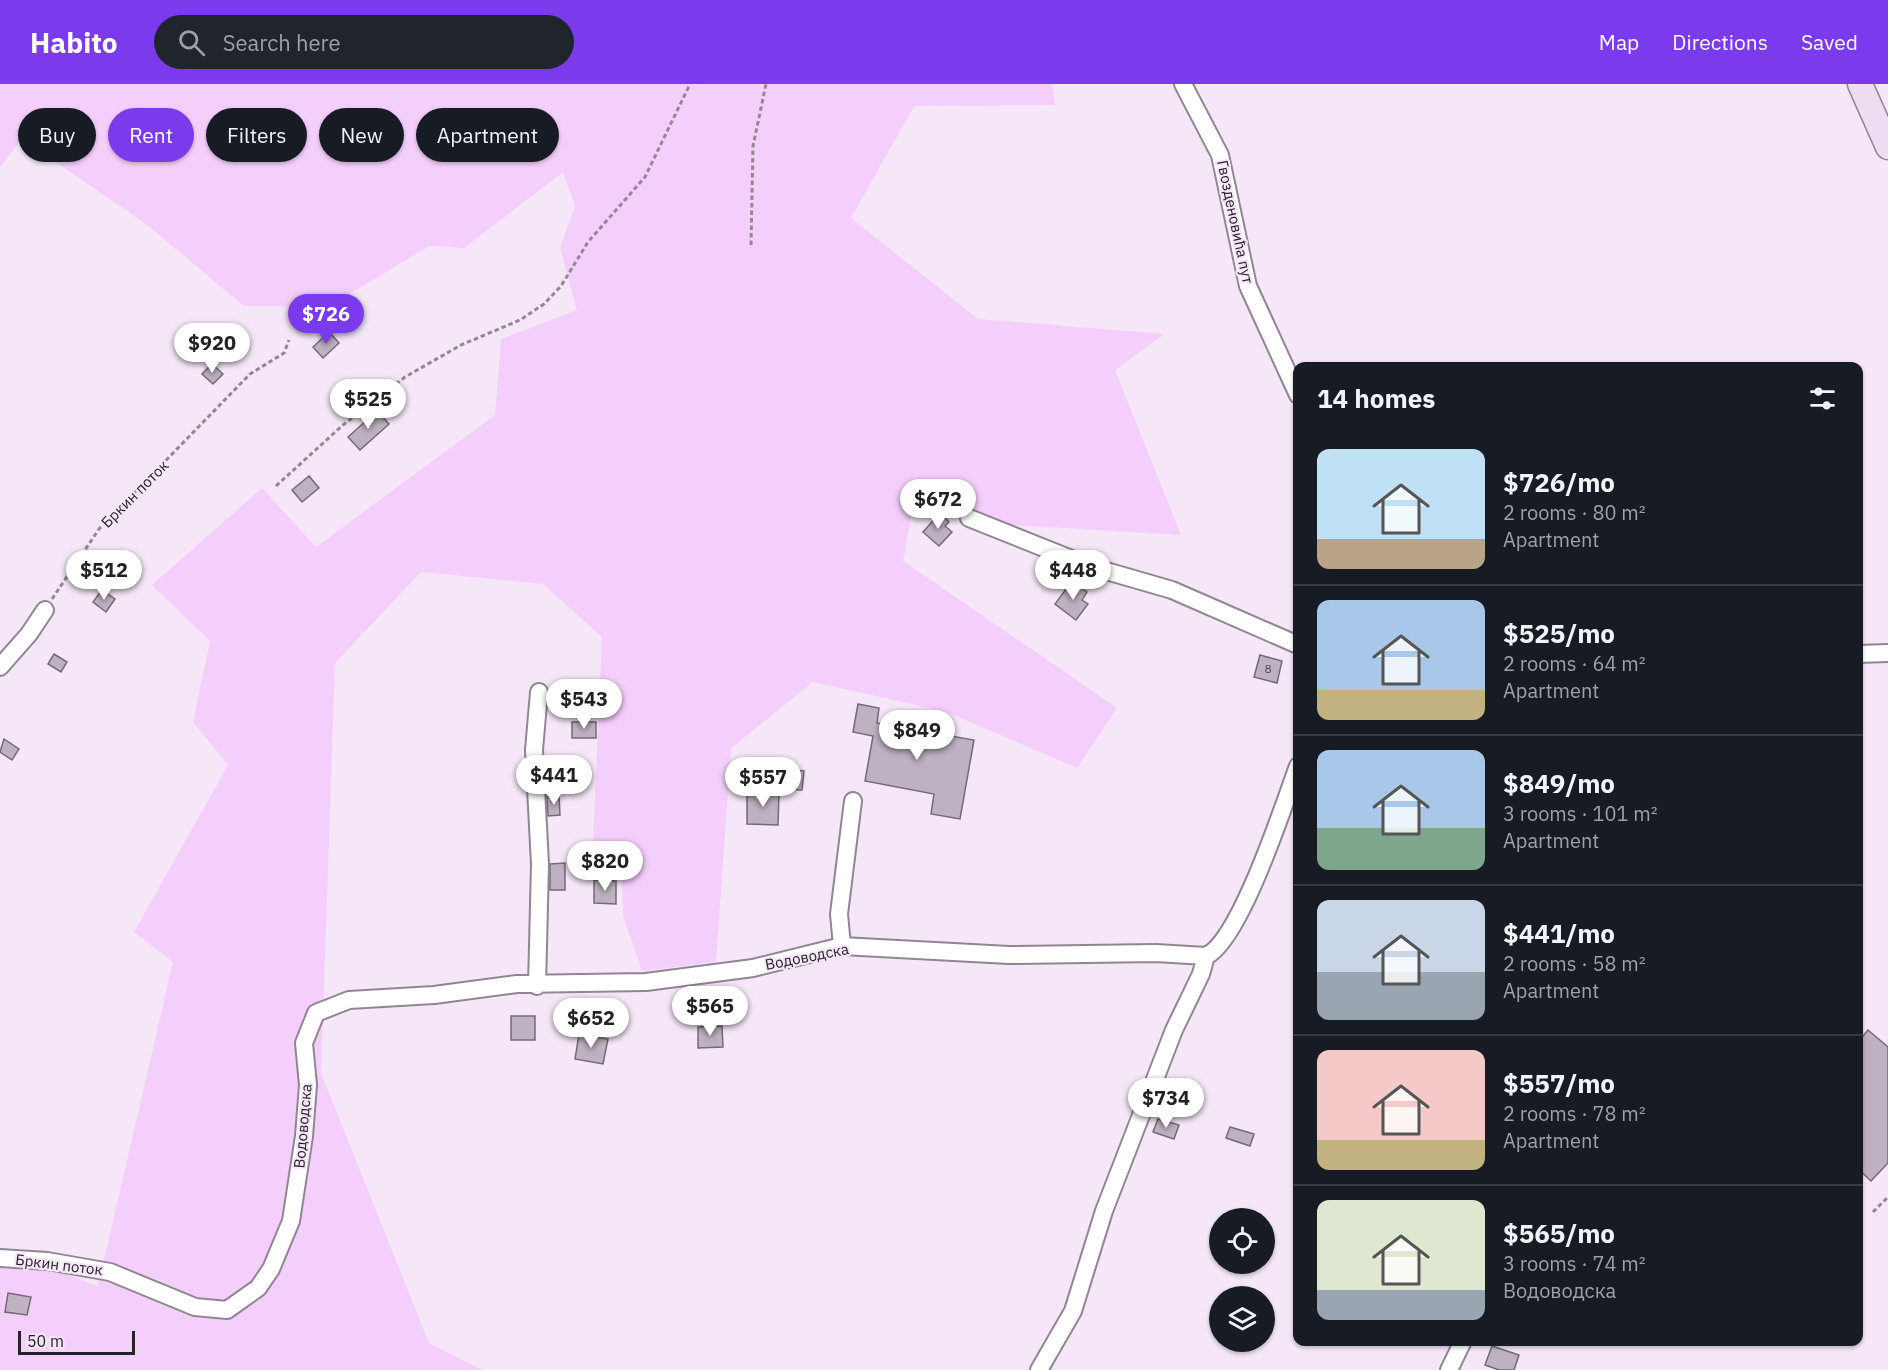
<!DOCTYPE html>
<html lang="en">
<head>
<meta charset="utf-8">
<style>
  :root { --surface:#171b24; --page:#20242c; --text:#f1f3f6; --muted:#9ea1a6; --line:#363941; --accent:#7c3aed }
  body { margin:0; font-family:"IBM Plex Sans",sans-serif; background:var(--page); color:var(--text); height:100vh; display:flex; flex-direction:column; font-size:22px; white-space:nowrap }
  * { box-sizing:border-box; margin:0 }
  p { font-size:20px; color:var(--muted) }
  .icon { flex:none; width:33px; height:33px; fill:none; stroke:currentColor; stroke-width:2; stroke-linecap:round; stroke-linejoin:round }
  .map { position:relative; flex:1; overflow:hidden }
  .details { position:absolute; left:1293px; top:278px; width:570px; height:984px; display:flex; flex-direction:column; background:var(--surface); border-radius:12px; box-shadow:0 2px 4px #0004 }
  .details>* { flex:none }
  .top-card { position:absolute; left:18px; top:24px; width:570px; height:54px; display:flex; gap:12px }
  .buttons { position:absolute; left:1209px; top:1124px; display:grid; gap:12px }
  .buttons a { display:grid; place-items:center; width:66px; height:66px; border-radius:50%; background:var(--surface); box-shadow:0 2px 4px #0004; font-size:30px }
  .scale { position:absolute; left:18px; bottom:15px; width:117px; box-sizing:border-box; padding-left:6px; border:3px solid #262127; border-top:0; font-size:16px; line-height:21px; white-space:nowrap; color:#262127; -webkit-text-stroke:4px #f5e7f7; paint-order:stroke }
  .price { position:absolute; translate:-50% -51px; padding:0 14px; border-radius:21px; background:#fff; color:#222; font-size:20px; line-height:39px; filter:drop-shadow(0 2px 3px #0008) }
  .price::after { content:''; position:absolute; left:50%; top:36px; width:18px; height:14px; margin-left:-9px; background:inherit; clip-path:polygon(0 0,100% 0,50% 100%) }
  .price.current { background:var(--accent); color:#fff }
  ul { padding:0; list-style:none }
  li { display:flex; align-items:center; gap:18px; height:150px; padding:0 24px }
  li+li { border-top:2px solid var(--line) }
  li span { display:grid; place-items:center; flex:none; width:168px; height:120px; border-radius:12px; color:#555 }
  li>.icon { margin-inline-start:auto }
  span .icon { width:72px; height:72px; fill:#fffc; stroke-width:1 }
  li b { font-size:26px }
  h2 { display:flex; justify-content:space-between; align-items:center; height:72px; padding:0 24px; font-size:26px }
  .tag { padding:0 21px; border-radius:27px; background:var(--surface); box-shadow:0 2px 4px #0004; font-size:21px; line-height:54px }
  .tag.current { background:var(--accent); color:#fff }
  header { display:flex; align-items:center; gap:36px; box-sizing:border-box; height:84px; padding:0 30px; background:var(--accent); color:#fff }
  header strong { font-size:28px }
  nav { display:flex; gap:33px; margin-inline-start:auto; font-size:21px }
  .search { width:420px; height:54px; background:var(--page); display:flex; align-items:center; gap:15px; box-sizing:border-box; padding:0 21px; border-radius:33px; color:var(--muted); font-size:22px }
  .map>svg:first-child { display:block }
  .green { fill:#f5cffc }
  .building { fill:#beb1c1; stroke:#756978; stroke-width:1.5 }
  .lines { fill:none; stroke-linecap:round; stroke-linejoin:round }
  .street-casing { stroke:#918594; stroke-width:20 }
  .secondary-casing { stroke:#918594; stroke-width:27 }
  .path { stroke:#928893; stroke-width:3; stroke-dasharray:4.5 3; stroke-linecap:butt }
  .street { stroke:#fff; stroke-width:16 }
  .secondary { stroke:#eeddf2; stroke-width:24 }
  .labels { text-anchor:middle; stroke-width:4.5; stroke-linejoin:round; paint-order:stroke }
  .number-label { font-size:12px; fill:#4c454e }
  .street-label { font-size:15px; fill:#262127; stroke:#f5e7f7 }
</style>
</head>
<body>
<header>
<strong>Habito</strong>
<div class="search"><svg class="icon" aria-label="search" viewBox="0 0 24 24"><circle cx="10" cy="10" r="6"/><path d="M15 15l6 6"/></svg>Search here</div>
<nav><a>Map</a><a>Directions</a><a>Saved</a></nav>
</header>
<div class="map">
<svg width="1888" height="1286" viewBox="0 0 1888 1286">
  <rect width="100%" height="100%" fill="#f5e7f7"/>
  <path class="green" d="M0 0H1052L1055 21 914 22 851 134 978 235 1164 250 1115 286 1181 451 997 440 915 413 903 477 1117 624 1077 684 947 628 813 598 731 664 716 878 642 887 623 832 622 788 592 784 602 553 543 500 421 488 335 579 321 989 429 1259 483 1286H0V1184L58 1187 98 1202 173 878 134 848 228 681 193 638 210 557 152 501 262 404 316 463 495 331 501 255 577 226 560 164 575 122 563 88 464 164 429 162 328 223 244 222 146 140 22 55 0 83Z"/>
  <path class="building" d="M329 248 339 259 323 274 313 263Z
    M212 280 223 290 213 300 202 290Z
    M377 327 389 340 360 366 348 353Z
    M309 392 319 404 302 418 292 406Z
    M940 429 949 438 945 442 952 448 939 462 923 448Z
    M1072 497 1087 508 1082 516 1088 520 1076 536 1055 520Z
    M102 506 115 515 106 528 93 518Z
    M54 570 67 578 61 588 48 580Z
    M1260 571 1282 577 1277 599 1254 593Z
    M858 620 879 624 877 639 974 656 960 735 931 730 934 710 865 697 873 652 853 648Z
    M572 638H596V654H572Z
    M4 655 19 665 12 676 0 668Z
    M787 685 804 687 802 706 784 705Z
    M747 708H779L778 741 747 740Z
    M559 712 560 731 548 732 547 713Z
    M565 779V806H550V780Z
    M594 796 616 797V820L594 819Z
    M511 932H535V956H511Z
    M722 942 723 963 698 964V943Z
    M1868 946 1888 963V1079L1871 1097 1858 1085V958Z
    M579 950 608 955 603 980 575 975Z
    M1158 1035 1179 1041 1174 1055 1153 1048Z
    M1230 1043 1254 1050 1250 1062 1226 1054Z
    M8 1209 31 1213 27 1231 5 1228Z
    M1492 1262 1519 1271 1514 1286H1499L1485 1281Z"/>
  <g class="lines">
    <g class="street-casing">
      <path id="street" d="M1183 0 1220 71 1248 202 1298 311
        M969 434 1089 482 1172 506 1298 561
        M1858 570 1888 569
        M0 583 29 550 45 526
        M842 862 839 830 853 717
        M537 902 540 780 534 666 539 608
        M0 1174 47 1177 110 1188 195 1223 227 1226 258 1204 271 1185 291 1137 304 1052 308 1001 304 959 316 929 349 916 434 911 517 900 646 898 753 884 842 862 1009 871 1156 869 1206 872C1240 857 1284 720 1298 682
        M1039 1286 1073 1227 1104 1127 1174 946 1201 890 1206 872
        M1449 1286 1463 1257"/>
    </g>
    <g class="secondary-casing">
      <path id="secondary" d="M1860 0 1888 63"/>
    </g>
    <path class="path" d="M751 161 753 62 766 0
      M276 402 343 341 405 293 461 261 520 236 544 220 561 202 588 158 645 93 690 0
      M52 515 99 445 250 290 284 269 289 256
      M1873 1128 1888 1113"/>
    <use href="#street" class="street"/>
    <use href="#secondary" class="secondary"/>
  </g>
  <g class="labels">
    <g class="number-label">
      <text x="1268" y="589">8</text>
    </g>
    <g class="street-label">
      <text transform="translate(1235 138) rotate(78)" y="5">Гвозденовића пут</text>
      <text transform="translate(135 410) rotate(-45)" y="5">Бркин поток</text>
      <text transform="translate(807 873) rotate(-11)" y="5">Водоводска</text>
      <text transform="translate(303 1042) rotate(-85)" y="5">Водоводска</text>
      <text transform="translate(59 1181) rotate(7)" y="5">Бркин поток</text>
    </g>
  </g>
</svg>
<div class="buttons">
<a><svg class="icon" aria-label="locate" viewBox="0 0 24 24"><circle cx="12" cy="12" r="6"/><path d="M12 2v4M12 18v4M2 12h4M18 12h4"/></svg></a>
<a><svg class="icon" aria-label="layers" viewBox="0 0 24 24"><path d="M12 4l9 5-9 5-9-5zM3 14l9 5 9-5"/></svg></a>
</div>
<div class="scale">50 m</div>
<b class="price current" style="left:326px;top:261px">$726</b>
<b class="price" style="left:212px;top:290px">$920</b>
<b class="price" style="left:368px;top:346px">$525</b>
<b class="price" style="left:938px;top:446px">$672</b>
<b class="price" style="left:104px;top:517px">$512</b>
<b class="price" style="left:1073px;top:517px">$448</b>
<b class="price" style="left:584px;top:646px">$543</b>
<b class="price" style="left:917px;top:677px">$849</b>
<b class="price" style="left:554px;top:722px">$441</b>
<b class="price" style="left:763px;top:724px">$557</b>
<b class="price" style="left:605px;top:808px">$820</b>
<b class="price" style="left:710px;top:953px">$565</b>
<b class="price" style="left:591px;top:965px">$652</b>
<b class="price" style="left:1166px;top:1045px">$734</b>
<div class="top-card">
<a class="tag">Buy</a>
<a class="tag current">Rent</a>
<a class="tag">Filters</a>
<a class="tag">New</a>
<a class="tag">Apartment</a>
</div>
<section class="details">
<h2>14 homes<svg class="icon" aria-label="filters" viewBox="0 0 24 24"><path d="M4 7h16M4 17h16"/><circle cx="9" cy="7" r="2"/><circle cx="15" cy="17" r="2"/></svg></h2>
<ul>
<li><span style="background:linear-gradient(#bfe0f5 75%,#b9a48a 0)"><svg class="icon" aria-label="home" viewBox="0 0 24 24"><path d="M3 11l9-7 9 7M6 9v11h12V9"/></svg></span><div><b>$726/mo</b><p>2 rooms · 80 m²</p><p>Apartment</p></div></li>
<li><span style="background:linear-gradient(#a9c7e8 75%,#c2b280 0)"><svg class="icon" aria-label="home" viewBox="0 0 24 24"><path d="M3 11l9-7 9 7M6 9v11h12V9"/></svg></span><div><b>$525/mo</b><p>2 rooms · 64 m²</p><p>Apartment</p></div></li>
<li><span style="background:linear-gradient(#a9c7e8 65%,#7fa58c 0)"><svg class="icon" aria-label="home" viewBox="0 0 24 24"><path d="M3 11l9-7 9 7M6 9v11h12V9"/></svg></span><div><b>$849/mo</b><p>3 rooms · 101 m²</p><p>Apartment</p></div></li>
<li><span style="background:linear-gradient(#c9d6e8 60%,#9aa5b1 0)"><svg class="icon" aria-label="home" viewBox="0 0 24 24"><path d="M3 11l9-7 9 7M6 9v11h12V9"/></svg></span><div><b>$441/mo</b><p>2 rooms · 58 m²</p><p>Apartment</p></div></li>
<li><span style="background:linear-gradient(#f6c9c9 75%,#c2b280 0)"><svg class="icon" aria-label="home" viewBox="0 0 24 24"><path d="M3 11l9-7 9 7M6 9v11h12V9"/></svg></span><div><b>$557/mo</b><p>2 rooms · 78 m²</p><p>Apartment</p></div></li>
<li><span style="background:linear-gradient(#dfe7d0 75%,#9aa5b1 0)"><svg class="icon" aria-label="home" viewBox="0 0 24 24"><path d="M3 11l9-7 9 7M6 9v11h12V9"/></svg></span><div><b>$565/mo</b><p>3 rooms · 74 m²</p><p>Водоводска</p></div></li>
</ul>
</section>
</div>
</body>
</html>
